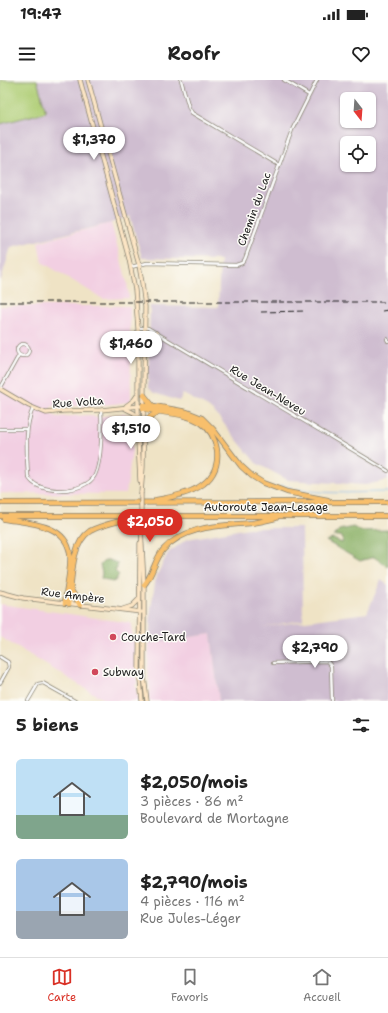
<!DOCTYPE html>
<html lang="fr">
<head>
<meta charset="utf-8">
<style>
  :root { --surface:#fff; --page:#f6f6f6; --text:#222; --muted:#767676; --line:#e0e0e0; --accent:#d93025 }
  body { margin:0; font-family:"Shantell Sans",sans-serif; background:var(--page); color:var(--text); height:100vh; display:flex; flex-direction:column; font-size:15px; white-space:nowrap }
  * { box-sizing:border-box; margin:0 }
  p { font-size:13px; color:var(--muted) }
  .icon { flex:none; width:22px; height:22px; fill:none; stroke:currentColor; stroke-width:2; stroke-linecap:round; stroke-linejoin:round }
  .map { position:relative; height:621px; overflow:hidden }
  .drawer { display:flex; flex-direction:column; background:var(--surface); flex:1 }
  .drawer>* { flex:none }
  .needle { width:26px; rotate:163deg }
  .fabs { position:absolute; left:340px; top:12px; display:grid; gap:8px }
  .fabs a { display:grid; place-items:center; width:36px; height:36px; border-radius:6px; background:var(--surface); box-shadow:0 1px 3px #0004; font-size:20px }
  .price { position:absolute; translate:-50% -34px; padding:0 9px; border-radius:14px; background:#fff; color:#222; font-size:13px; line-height:26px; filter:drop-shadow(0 1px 2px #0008) }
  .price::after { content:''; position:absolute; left:50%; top:24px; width:12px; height:9px; margin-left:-6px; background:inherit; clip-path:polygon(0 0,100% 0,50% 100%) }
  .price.on { background:var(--accent); color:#fff }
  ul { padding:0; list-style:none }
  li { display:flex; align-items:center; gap:12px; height:100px; padding:0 16px }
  li span { display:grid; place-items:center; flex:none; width:112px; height:80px; border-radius:6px; color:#555 }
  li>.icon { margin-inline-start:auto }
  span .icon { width:48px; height:48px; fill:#fffc; stroke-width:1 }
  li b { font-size:17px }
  h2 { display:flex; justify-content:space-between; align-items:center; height:48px; padding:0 16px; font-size:17px }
  .status { display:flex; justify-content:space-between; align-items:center; height:28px; padding:0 20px; background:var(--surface); direction:ltr }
  .status svg { height:11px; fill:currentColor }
  header { display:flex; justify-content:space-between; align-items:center; height:52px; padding:0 16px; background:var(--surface); font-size:18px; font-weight:700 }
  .dock { display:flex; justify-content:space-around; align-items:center; height:56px; border-top:1px solid var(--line); background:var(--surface); font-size:11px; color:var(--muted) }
  .dock a { display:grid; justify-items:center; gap:2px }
  .dock .on { color:var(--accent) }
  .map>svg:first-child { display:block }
  .built { fill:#f2cfe2 }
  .industrial { fill:#cfbdd0; fill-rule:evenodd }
  .green { fill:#afcd74; stroke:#667448 }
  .forest { fill:#8bb066; stroke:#546641 }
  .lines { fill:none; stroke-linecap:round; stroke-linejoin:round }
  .stream { stroke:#71aee3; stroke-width:1 }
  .street-casing { stroke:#868070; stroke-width:4 }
  .secondary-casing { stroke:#868070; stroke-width:5 }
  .highway-casing { stroke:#868070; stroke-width:6 }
  .street { stroke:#fff; stroke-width:2.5 }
  .secondary { stroke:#fce5c4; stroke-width:3.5 }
  .highway { stroke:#f8bf6c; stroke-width:4.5 }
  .rail { stroke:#1c1c1c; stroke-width:1; stroke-dasharray:6 3; stroke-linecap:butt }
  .secondary-bridge-casing { stroke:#868070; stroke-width:5; stroke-linecap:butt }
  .secondary-bridge { stroke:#fce5c4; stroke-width:3.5 }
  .poi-dot { fill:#d1495b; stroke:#fdfcf7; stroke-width:1.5 }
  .labels { text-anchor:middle; stroke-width:3; stroke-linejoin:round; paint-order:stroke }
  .street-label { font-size:11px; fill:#1c1c1c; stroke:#fdfcf7 }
  .poi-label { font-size:11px; fill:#1c1c1c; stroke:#fdfcf7; text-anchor:start }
</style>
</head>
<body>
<div class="status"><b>19:47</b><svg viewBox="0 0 49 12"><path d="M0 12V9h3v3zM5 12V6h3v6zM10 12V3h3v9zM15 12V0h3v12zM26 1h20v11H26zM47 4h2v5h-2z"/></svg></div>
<header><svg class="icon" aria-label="menu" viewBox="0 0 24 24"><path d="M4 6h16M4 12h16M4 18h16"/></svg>Roofr<svg class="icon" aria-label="heart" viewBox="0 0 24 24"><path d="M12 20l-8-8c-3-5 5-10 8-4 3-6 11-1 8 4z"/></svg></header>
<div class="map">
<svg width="388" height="621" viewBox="0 0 388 621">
  <rect width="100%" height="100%" fill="#fdfcf7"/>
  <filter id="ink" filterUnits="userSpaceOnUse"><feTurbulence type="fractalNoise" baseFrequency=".025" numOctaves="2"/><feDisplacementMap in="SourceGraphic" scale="8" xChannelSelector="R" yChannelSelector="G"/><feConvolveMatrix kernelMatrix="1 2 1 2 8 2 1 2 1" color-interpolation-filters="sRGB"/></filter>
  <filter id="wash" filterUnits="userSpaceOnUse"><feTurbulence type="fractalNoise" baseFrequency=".012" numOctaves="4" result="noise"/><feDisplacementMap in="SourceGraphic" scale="16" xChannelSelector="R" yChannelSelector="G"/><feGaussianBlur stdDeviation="0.9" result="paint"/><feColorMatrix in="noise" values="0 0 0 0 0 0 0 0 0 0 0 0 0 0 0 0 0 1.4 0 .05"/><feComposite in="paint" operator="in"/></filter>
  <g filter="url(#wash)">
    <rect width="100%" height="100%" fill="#efe3c5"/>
    <path class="built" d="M111 143 127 202 129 218 103 219 42 182 38 162Z
      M0 226H130L131 320 129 322 114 324 92 326H53L47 332 57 337 89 335 95 337 123 334 133 335 132 370 126 414 0 413Z
      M0 524 131 543 132 554 135 561 137 604 135 605 139 621H106L0 557Z
      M211 554 219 621H149L148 616 150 611 148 588 149 563Z"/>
    <path class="industrial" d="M37 0H388V400L366 405 288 400 256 383 215 333 208 327 183 314 179 321 154 313 148 308 150 226 218 227 220 180 142 178 130 136 111 143 11 167 0 203V44L46 32ZM347 19H369V41H347ZM347 63H369V85H347Z
      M249 448H302L303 540 261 547 367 533 381 500 388 505V621H219L211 554 149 563 151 528 156 497 168 473 187 459Z"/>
    <path class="green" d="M0 0H37L46 32 0 44Z"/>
    <path class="forest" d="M353 447 360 451 388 450V487L374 477 360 481 326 461 333 459 342 463 343 459 341 456H333L339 450Z
      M105 480H109L117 483V488L115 491 119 495 115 501 112 502 101 498 102 493 100 485Z"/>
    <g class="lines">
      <path class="stream" d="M281 405C316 416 352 412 388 412"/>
    </g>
  </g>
  <g filter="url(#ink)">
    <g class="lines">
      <g class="street-casing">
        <path id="street" d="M181 0 189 28 192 33 279 85
          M284 0 309 15
          M131 187 147 183 236 185 242 183 245 179 292 50 317 0
          M138 248H148L388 391
          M387 259 388 261
          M17 270a6 6 0 1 1 12 0a6 6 0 1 1-12 0Z
          M0 309 19 275
          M33 328C24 349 27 374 28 396 36 416 86 414 95 395 102 380 102 346 101 330
          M0 349H27
          M0 577 8 582 9 587 0 603
          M273 583 327 581 331 586 332 621
          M28 621 38 604 43 603 75 621"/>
      </g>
      <g class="secondary-casing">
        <path id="secondary" d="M80 0 129 179 135 210 138 248V360L140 401
          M88 0 139 185 142 203 145 227 143 387 141 413
          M145 260 156 253
          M0 309 29 326 46 333 63 331 101 330 140 326
          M126 326 134 320 138 314
          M124 328 134 333 138 338
          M141 446 144 505V596L147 621
          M140 463 139 589 142 621
          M0 512 23 518 141 532
          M123 529 132 526 139 519"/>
      </g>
      <g class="highway-casing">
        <path id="highway" d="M144 315 152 325
          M143 325H149L187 332 202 338 213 349 241 386 252 396 263 403 287 412 328 420
          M143 328C161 334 184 332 200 342 209 348 215 358 217 370 221 407 185 415 156 420
          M143 344 150 337 158 332
          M0 423 388 422
          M0 436H388
          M4 439C27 443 66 443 70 474 72 487 66 509 65 523
          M144 505C153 495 154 481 163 470 185 445 221 446 252 443 260 442 268 440 276 438
          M71 510 80 525
          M69 524C72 502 70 464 90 451 103 444 118 442 132 438"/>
      </g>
      <use href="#street" class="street"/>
      <use href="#secondary" class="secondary"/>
      <use href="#highway" class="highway"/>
      <path class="rail" d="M0 222H388
        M382 231 388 230
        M261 232 306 231"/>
      <g class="secondary-bridge-casing">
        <path id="secondary-bridge" d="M141 446V413"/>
      </g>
      <use href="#secondary-bridge" class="secondary-bridge"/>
    </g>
  </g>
  <g class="poi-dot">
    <circle cx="113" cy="557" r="4"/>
    <circle cx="95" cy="592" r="4"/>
  </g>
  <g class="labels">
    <g class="street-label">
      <text transform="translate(254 129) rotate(-70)" y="4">Chemin du Lac</text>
      <text transform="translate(268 310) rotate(31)" y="4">Rue Jean-Neveu</text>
      <text transform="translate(78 322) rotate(-4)" y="4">Rue Volta</text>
      <text x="266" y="431">Autoroute Jean-Lesage</text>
      <text transform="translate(73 515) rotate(7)" y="4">Rue Ampère</text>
    </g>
    <g class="poi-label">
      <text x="121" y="561">Couche-Tard</text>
      <text x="103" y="596">Subway</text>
    </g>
  </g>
</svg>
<div class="fabs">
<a><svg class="needle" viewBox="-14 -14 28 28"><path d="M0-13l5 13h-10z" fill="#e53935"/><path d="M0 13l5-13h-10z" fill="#767676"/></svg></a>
<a><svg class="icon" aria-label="locate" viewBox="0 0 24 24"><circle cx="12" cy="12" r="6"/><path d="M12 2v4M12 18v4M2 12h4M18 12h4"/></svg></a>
</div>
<b class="price" style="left:94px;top:81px">$1,370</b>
<b class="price" style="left:131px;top:285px">$1,460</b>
<b class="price" style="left:131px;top:370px">$1,510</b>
<b class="price on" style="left:150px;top:463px">$2,050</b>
<b class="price" style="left:315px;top:589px">$2,790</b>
</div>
<section class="drawer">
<h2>5 biens<svg class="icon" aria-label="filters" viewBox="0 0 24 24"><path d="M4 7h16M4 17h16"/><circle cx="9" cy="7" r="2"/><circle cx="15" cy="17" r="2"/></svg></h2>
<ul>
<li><span style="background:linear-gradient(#bfe0f5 70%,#7fa58c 0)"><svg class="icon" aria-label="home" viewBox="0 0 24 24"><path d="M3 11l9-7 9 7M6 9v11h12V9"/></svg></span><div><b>$2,050/mois</b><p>3 pièces · 86 m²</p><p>Boulevard de Mortagne</p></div></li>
<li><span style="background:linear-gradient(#a9c7e8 65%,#9aa5b1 0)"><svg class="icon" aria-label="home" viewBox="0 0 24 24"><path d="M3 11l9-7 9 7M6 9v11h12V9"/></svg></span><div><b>$2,790/mois</b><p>4 pièces · 116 m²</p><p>Rue Jules-Léger</p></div></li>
</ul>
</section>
<nav class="dock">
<a class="on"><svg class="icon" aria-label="map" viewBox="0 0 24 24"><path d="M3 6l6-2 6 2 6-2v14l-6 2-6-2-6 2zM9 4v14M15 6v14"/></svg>Carte</a>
<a><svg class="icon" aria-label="saved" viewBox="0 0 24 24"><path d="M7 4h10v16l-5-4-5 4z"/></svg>Favoris</a>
<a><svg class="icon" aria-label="home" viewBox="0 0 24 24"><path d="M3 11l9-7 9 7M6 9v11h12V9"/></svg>Accueil</a>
</nav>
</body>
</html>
